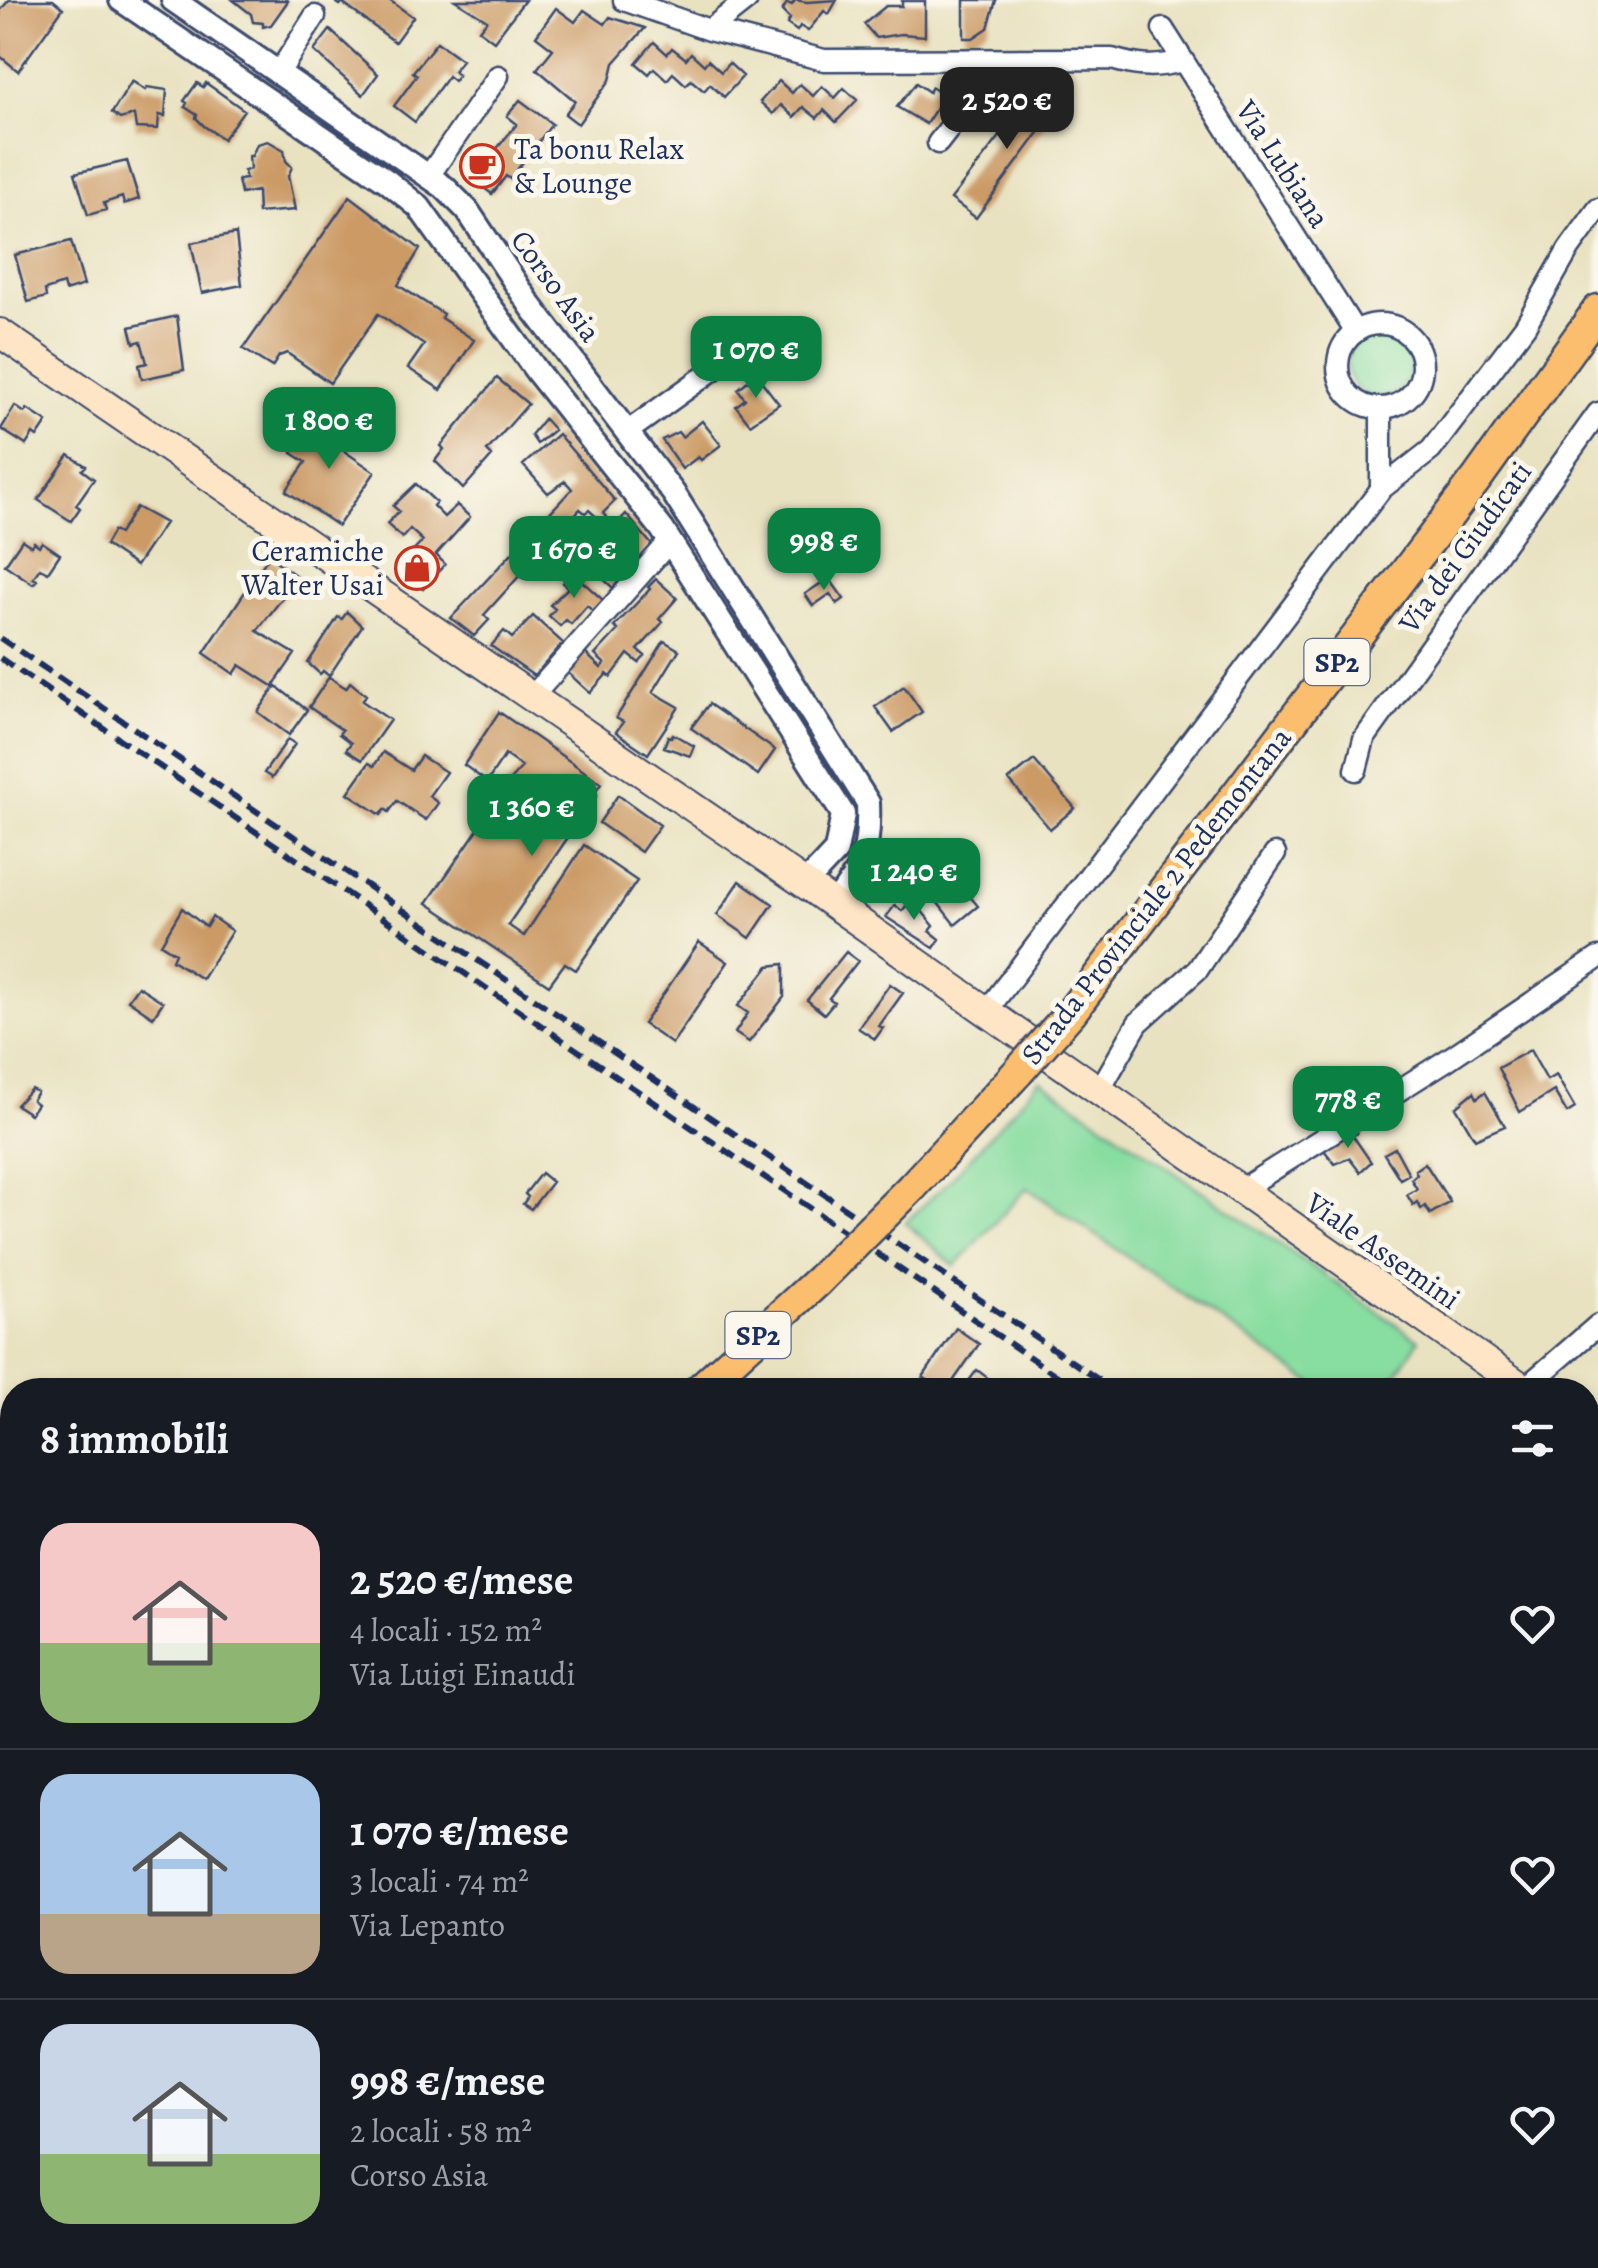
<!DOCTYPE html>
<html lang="it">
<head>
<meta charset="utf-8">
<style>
  :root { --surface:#171b24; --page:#242831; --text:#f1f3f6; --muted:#9ea1a6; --line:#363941; --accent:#0b8043 }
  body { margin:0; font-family:Alegreya,serif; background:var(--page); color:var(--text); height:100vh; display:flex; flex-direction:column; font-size:38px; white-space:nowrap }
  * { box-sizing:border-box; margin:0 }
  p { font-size:32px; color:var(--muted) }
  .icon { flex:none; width:55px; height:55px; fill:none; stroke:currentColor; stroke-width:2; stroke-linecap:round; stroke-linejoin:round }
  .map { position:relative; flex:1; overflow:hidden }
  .side { position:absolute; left:0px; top:1378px; width:1600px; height:892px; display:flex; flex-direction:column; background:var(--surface); border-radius:40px 40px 0 0; box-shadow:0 5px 15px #0003 }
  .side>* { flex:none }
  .price { position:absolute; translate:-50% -85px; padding:0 22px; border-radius:20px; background:var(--accent); color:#fff; font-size:32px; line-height:65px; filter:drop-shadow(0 2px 5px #0008) }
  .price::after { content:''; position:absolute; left:50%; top:60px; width:30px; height:22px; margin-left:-15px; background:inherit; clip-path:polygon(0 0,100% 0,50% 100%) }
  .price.selected { background:#222; color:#fff }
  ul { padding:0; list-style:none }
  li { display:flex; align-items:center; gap:30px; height:250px; padding:0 40px }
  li+li { border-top:2px solid var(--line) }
  li span { display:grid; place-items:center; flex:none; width:280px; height:200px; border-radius:30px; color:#555 }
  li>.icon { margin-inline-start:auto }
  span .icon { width:120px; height:120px; fill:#fffc; stroke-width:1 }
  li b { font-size:42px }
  h2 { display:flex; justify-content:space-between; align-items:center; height:120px; padding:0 40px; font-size:42px }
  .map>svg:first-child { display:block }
  .green { fill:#88dda0; stroke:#52867f; stroke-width:2.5 }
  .building { fill:#cb9a65 }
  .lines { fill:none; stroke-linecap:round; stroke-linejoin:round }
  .minor-casing { stroke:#3a4a6d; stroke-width:25 }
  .tertiary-casing { stroke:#3a4a6d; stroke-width:28 }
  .secondary-casing { stroke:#3a4a6d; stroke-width:32 }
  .primary-casing { stroke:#3a4a6d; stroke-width:35 }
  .minor { stroke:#fff; stroke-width:20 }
  .tertiary { stroke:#fff; stroke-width:22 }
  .secondary { stroke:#fde5c5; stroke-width:28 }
  .primary { stroke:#fbbe6e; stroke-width:30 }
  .rail { stroke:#1b2f5e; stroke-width:6; stroke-dasharray:15 8; stroke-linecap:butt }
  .primary-bridge-casing { stroke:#3a4a6d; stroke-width:35; stroke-linecap:butt }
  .primary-bridge { stroke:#fbbe6e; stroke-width:30 }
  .labels { text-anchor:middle; stroke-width:10; stroke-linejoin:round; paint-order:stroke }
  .shield { fill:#fbf7ec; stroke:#5e6b89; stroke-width:2.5 }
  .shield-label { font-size:28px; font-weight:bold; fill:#1b2f5e }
  .poi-label { font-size:30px; fill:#1b2f5e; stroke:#fbf7ec; text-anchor:start }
  .street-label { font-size:30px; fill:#1b2f5e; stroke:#fbf7ec }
</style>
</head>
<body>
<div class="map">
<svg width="1598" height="2268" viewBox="0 0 1598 2268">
  <rect width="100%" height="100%" fill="#fbf7ec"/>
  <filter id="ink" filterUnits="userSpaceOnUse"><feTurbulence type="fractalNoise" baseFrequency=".01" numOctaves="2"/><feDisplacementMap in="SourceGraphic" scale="20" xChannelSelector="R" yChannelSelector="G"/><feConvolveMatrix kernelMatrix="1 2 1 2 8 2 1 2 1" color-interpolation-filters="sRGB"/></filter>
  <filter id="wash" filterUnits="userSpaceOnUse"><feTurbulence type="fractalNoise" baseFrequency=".0048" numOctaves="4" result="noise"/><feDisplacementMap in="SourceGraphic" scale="40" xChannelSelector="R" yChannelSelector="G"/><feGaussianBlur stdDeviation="2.25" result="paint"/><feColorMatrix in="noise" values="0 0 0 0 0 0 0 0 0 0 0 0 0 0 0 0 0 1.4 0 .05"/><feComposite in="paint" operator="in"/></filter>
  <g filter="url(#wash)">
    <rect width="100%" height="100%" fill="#e9e2c1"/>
    <path class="green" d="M1347 365a32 32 0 1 1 64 0a32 32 0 1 1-64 0Z
      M1040 1080 1419 1340 1386 1390H1322L1027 1188 955 1266 905 1223 951 1179Z"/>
    <g id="blocks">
      <path class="building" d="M9 0H53L63 8 18 71 0 56V11Z
        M233 0H286L288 1 271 25 263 27V23L253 22 251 14Z
        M333 0H389L413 17 395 42 342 3 340 5Z
        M455 0H525L494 41 479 30 487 20Z
        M795 0 807 2 837 0 829 14 824 11 808 31 800 26 797 31 787 24 790 19 782 11 787 3 792 5Z
        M964 0H996L988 28 973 38H964Z
        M902 1H925V36L901 34 876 38 864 24 886 6H902Z
        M556 8 575 22 584 10 605 24 610 17 645 28 614 63 610 80 578 124 565 114 575 101 537 69 553 49 536 36Z
        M330 30 378 74 363 95 314 51Z
        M437 42 462 60 453 71 458 75 454 81 448 76 415 122 394 106 417 75 413 72Z
        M654 42 667 54 672 48 686 59 691 53 704 65 708 60 721 72 729 63 743 76 724 97 710 84 704 91 691 80 686 85 673 73 667 80 654 68 649 74 636 63Z
        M132 81 145 90 147 87 167 90 165 116 159 115 158 129 136 128 134 115 120 119 112 113Z
        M779 81 792 93 800 84 813 96 822 86 835 98 844 88 857 100 836 122 824 110 817 118 803 107 794 117 781 105 773 114 760 102Z
        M197 83 203 87 206 83 244 110 223 139 204 126 196 118 197 115 185 107 187 103 184 101Z
        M916 83 929 92 932 87 944 96 926 124 897 107Z
        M1041 84 1063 100 976 218 951 199Z
        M520 100 552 124 510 179 506 176 492 194 472 179 517 124 507 116Z
        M268 141 284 150 286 161 292 167 288 176 295 210 258 213 257 191 241 194 238 180 246 179 244 171 250 169 249 156H252L257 144Z
        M127 161 139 199 124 204 122 197 104 203 106 210 88 215 75 173Z
        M350 196 420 249 398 285 443 314 441 318 474 340 441 390 408 368 424 345 378 314 330 383 287 353 279 356 272 367 243 349Z
        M236 234 242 285 202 293 191 243Z
        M71 241 84 285 65 291 63 284 45 290 46 297 28 302 15 255Z
        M177 316 184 370 142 379 139 365 147 363 141 341 134 343 130 327Z
        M497 378 528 404 487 451 492 456 463 489 435 461 444 449 441 446Z
        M759 378 779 404 750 424 736 406 745 399 738 389 749 380 752 383Z
        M15 406 25 413 27 409 47 422 37 437 33 434 26 445 1 429Z
        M339 414 357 425 341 449 375 472 338 526 286 491 306 462 292 453 309 428 323 437Z
        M544 419 554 430 537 444 531 435Z
        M702 421 721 445 701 460 698 457 682 469 662 440 678 432 682 437Z
        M558 434 615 501 603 513 606 517 602 522 589 510 585 513 580 509 484 615 489 620 474 636 451 618 572 489 565 481 548 493 523 465Z
        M69 455 86 466 82 470 94 479 76 505 80 508 71 521 38 500Z
        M416 484 436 502 433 506 444 517 457 505 470 517 436 555 445 564 423 589 396 569 423 541 410 529 402 538 387 524 399 511 393 506Z
        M136 507 165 523 136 566 105 545 113 531 119 534Z
        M626 514 652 545 613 588 583 560Z
        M22 540 31 546 34 542 39 546 42 542 60 554 48 572 40 568 33 578 37 580 33 584 5 565Z
        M269 556 295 575 285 590 287 592 257 631 295 654 273 686 240 665 234 674 204 653Z
        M572 572 603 600 593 611 587 606 571 624 566 620 560 626 549 616 555 609 550 605 568 588 563 583Z
        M829 578 844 599 837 604 830 594 813 606 805 594Z
        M656 579 677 598 659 619 663 622 638 650 645 656 639 663 628 654 611 677 607 674 590 693 566 671 584 652 601 668 605 664 595 655 618 630 614 627 650 589 648 587Z
        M347 612 362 626 329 676 323 671 320 674 308 663 338 617 342 619Z
        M533 616 563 643 534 676 491 646 504 631 512 638Z
        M664 641 679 650 653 692 679 707 648 754 616 732 623 722 616 718Z
        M329 677 346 688 350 682 366 695 362 701 390 720 362 760 346 750 351 743 339 734 342 730 309 707Z
        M276 686 307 710 289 735 258 712Z
        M904 686 922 712 893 732 875 707Z
        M709 704 775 750 758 775 691 728Z
        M499 712 601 783 594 793 597 795 508 925 524 936 584 845 637 881 576 970 565 963 549 985 427 903 503 793 500 791 522 767 505 755 487 782 464 765Z
        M673 734 694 746 690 756 664 747 668 736 671 737Z
        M288 739 295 744 272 778 264 773Z
        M383 752 411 770 421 756 446 772 429 796 438 803 426 820 397 801 389 812 385 809 381 815 348 793 369 763 374 766Z
        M1034 760 1075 808 1050 829 1009 780Z
        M618 795 660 825 641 852 599 823Z
        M956 880 978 906 955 925 934 898Z
        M740 881 773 904 750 938 717 915Z
        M912 899 934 926 930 931 940 939 934 948 886 917 895 905 902 911Z
        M182 908 206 927 212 917 232 931 202 979 172 960 175 953 161 944Z
        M699 942 728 962 672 1044 643 1024Z
        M846 952 858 961 829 998 834 1002 824 1014 807 1000Z
        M784 964V997L749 1042 735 1033 748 1013 738 1006 769 966Z
        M890 984 903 993 879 1026 883 1028 875 1039 858 1028Z
        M138 986 163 1002 153 1017 128 1000Z
        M1530 1050 1547 1080 1556 1075 1575 1108 1567 1113 1554 1091 1520 1112 1498 1068Z
        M31 1089 37 1092 32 1100 37 1104 30 1114 16 1105Z
        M1474 1092 1477 1098 1485 1092 1505 1126 1475 1139 1456 1107Z
        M1354 1128 1357 1133 1353 1136 1371 1162 1360 1172 1349 1158 1335 1164 1324 1150Z
        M1395 1148 1409 1174 1400 1179 1384 1154Z
        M1425 1163 1450 1202 1430 1214 1425 1206 1421 1209 1417 1202 1413 1205 1407 1195 1417 1189 1411 1179 1417 1174 1415 1170Z
        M541 1173 552 1182 531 1209 523 1204 528 1197 525 1194Z
        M956 1328 979 1344 947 1390H942L923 1377Z
        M977 1370 1004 1390H962Z
        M1588 1533 1598 1540V1557L1588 1574Z
        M12 1859V1895L0 1878V1862Z
        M1598 2041V2120L1588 2125V2047Z
        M1407 2258H1457L1458 2260 1445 2268H1409Z"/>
    </g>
  </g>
  <g filter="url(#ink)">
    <use href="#blocks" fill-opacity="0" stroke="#3a4a6d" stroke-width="2.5"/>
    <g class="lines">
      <g class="minor-casing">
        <path id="minor" d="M624 0 709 30 824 60 1112 59C1138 67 1156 68 1182 61
          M1163 29 1355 331
          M709 30 747 0
          M278 74 315 16
          M938 143 1002 60
          M428 177 498 76
          M1338 366a42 42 0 1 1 84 0a42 42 0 1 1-84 0Z
          M627 432 760 336
          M1381 489 1431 450 1525 326 1569 249 1598 209
          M531 698 670 541
          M1356 770 1364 739 1598 413
          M986 1012 1381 489V408
          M1099 1091 1138 1023 1198 969 1275 854
          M1239 1191 1447 1060 1598 958
          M1524 1389 1598 1325
          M0 1556 12 1564
          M1588 1761 1598 1768
          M1588 2002 1598 1997
          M0 2227 12 2216
          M731 2258 739 2268
          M1176 2268 1190 2258"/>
      </g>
      <g class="tertiary-casing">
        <path id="tertiary" d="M121 0 387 181 419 207 538 373 662 529 843 814 836 851 805 884
          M173 0 444 187 467 210 531 306 674 494 868 803C870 852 863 867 834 905"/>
      </g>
      <g class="secondary-casing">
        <path id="secondary" d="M0 333 805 884 1526 1390
          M1588 1434 1598 1441"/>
      </g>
      <g class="primary-casing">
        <path id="primary" d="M1072 1011 1478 477 1598 310
          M912 1187 1018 1072
          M699 1390 818 1281
          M0 1816 12 1810"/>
      </g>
      <use href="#minor" class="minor"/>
      <use href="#tertiary" class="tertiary"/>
      <use href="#secondary" class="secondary"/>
      <use href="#primary" class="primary"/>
      <path class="rail" d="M0 638 1114 1390
        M0 658 1078 1390
        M1588 1707 1598 1714
        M1588 1736 1598 1743"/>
      <g class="primary-bridge-casing">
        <path id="primary-bridge" d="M1018 1072 1072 1011
          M818 1281 912 1187"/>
      </g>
      <use href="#primary-bridge" class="primary-bridge"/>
    </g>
  </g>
  <defs>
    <g id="cafe-ring" transform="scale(2.25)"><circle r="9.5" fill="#fbf7ec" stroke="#c8321e" stroke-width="1.5"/><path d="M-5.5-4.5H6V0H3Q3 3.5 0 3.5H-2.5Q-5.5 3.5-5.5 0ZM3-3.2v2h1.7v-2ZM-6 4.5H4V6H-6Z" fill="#c8321e"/></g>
    <g id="shop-ring" transform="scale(2.25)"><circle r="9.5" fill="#fbf7ec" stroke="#c8321e" stroke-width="1.5"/><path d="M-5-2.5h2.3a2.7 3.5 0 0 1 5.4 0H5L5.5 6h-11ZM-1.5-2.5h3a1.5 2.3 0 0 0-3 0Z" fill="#c8321e"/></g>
  </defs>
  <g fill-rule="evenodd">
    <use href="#cafe-ring" x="482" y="166"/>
    <use href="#shop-ring" x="417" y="568"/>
  </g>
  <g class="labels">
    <g class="shield">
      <rect x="1304.5" y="639" width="65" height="46" rx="8"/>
      <rect x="725.5" y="1312" width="65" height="46" rx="8"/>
    </g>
    <g class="shield-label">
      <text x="1337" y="672">SP2</text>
      <text x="758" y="1345">SP2</text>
    </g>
    <g class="poi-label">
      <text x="514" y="159">Ta bonu Relax<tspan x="514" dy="34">&amp; Lounge</tspan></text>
      <text x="384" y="561" text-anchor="end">Ceramiche<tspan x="384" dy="34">Walter Usai</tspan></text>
    </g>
    <g class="street-label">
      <text transform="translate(1283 164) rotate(57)" y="10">Via Lubiana</text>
      <text transform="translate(556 286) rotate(54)" y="10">Corso Asia</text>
      <text transform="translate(1465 547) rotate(-54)" y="10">Via dei Giudicati</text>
      <text transform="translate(1156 896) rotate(-52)" y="10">Strada Provinciale 2 Pedemontana</text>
      <text transform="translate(1383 1251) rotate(35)" y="10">Viale Assemini</text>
    </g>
  </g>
</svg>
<b class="price selected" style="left:1007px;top:152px">2 520 €</b>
<b class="price" style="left:756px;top:401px">1 070 €</b>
<b class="price" style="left:329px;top:472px">1 800 €</b>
<b class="price" style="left:824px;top:593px">998 €</b>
<b class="price" style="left:574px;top:601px">1 670 €</b>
<b class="price" style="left:532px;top:859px">1 360 €</b>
<b class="price" style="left:914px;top:923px">1 240 €</b>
<b class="price" style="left:1348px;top:1151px">778 €</b>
<section class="side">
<h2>8 immobili<svg class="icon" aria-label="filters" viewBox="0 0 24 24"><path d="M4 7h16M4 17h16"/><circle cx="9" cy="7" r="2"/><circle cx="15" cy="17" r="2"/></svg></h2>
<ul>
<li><span style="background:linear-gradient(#f6c9c9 60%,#8fb573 0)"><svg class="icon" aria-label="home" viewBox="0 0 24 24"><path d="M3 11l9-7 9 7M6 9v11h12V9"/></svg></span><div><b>2 520 €/mese</b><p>4 locali · 152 m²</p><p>Via Luigi Einaudi</p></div><svg class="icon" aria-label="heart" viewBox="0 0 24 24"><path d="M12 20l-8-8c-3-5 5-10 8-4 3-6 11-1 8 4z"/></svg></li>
<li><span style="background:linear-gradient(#a9c7e8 70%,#b9a48a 0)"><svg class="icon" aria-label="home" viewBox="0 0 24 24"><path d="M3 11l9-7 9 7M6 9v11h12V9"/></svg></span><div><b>1 070 €/mese</b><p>3 locali · 74 m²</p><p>Via Lepanto</p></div><svg class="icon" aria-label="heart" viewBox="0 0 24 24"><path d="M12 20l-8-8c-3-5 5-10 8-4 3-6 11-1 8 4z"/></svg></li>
<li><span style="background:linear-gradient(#c9d6e8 65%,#8fb573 0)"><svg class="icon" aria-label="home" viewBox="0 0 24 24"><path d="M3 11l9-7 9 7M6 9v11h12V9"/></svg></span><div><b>998 €/mese</b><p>2 locali · 58 m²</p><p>Corso Asia</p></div><svg class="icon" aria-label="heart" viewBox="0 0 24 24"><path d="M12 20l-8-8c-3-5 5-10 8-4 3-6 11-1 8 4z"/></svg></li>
</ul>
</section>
</div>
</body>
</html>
